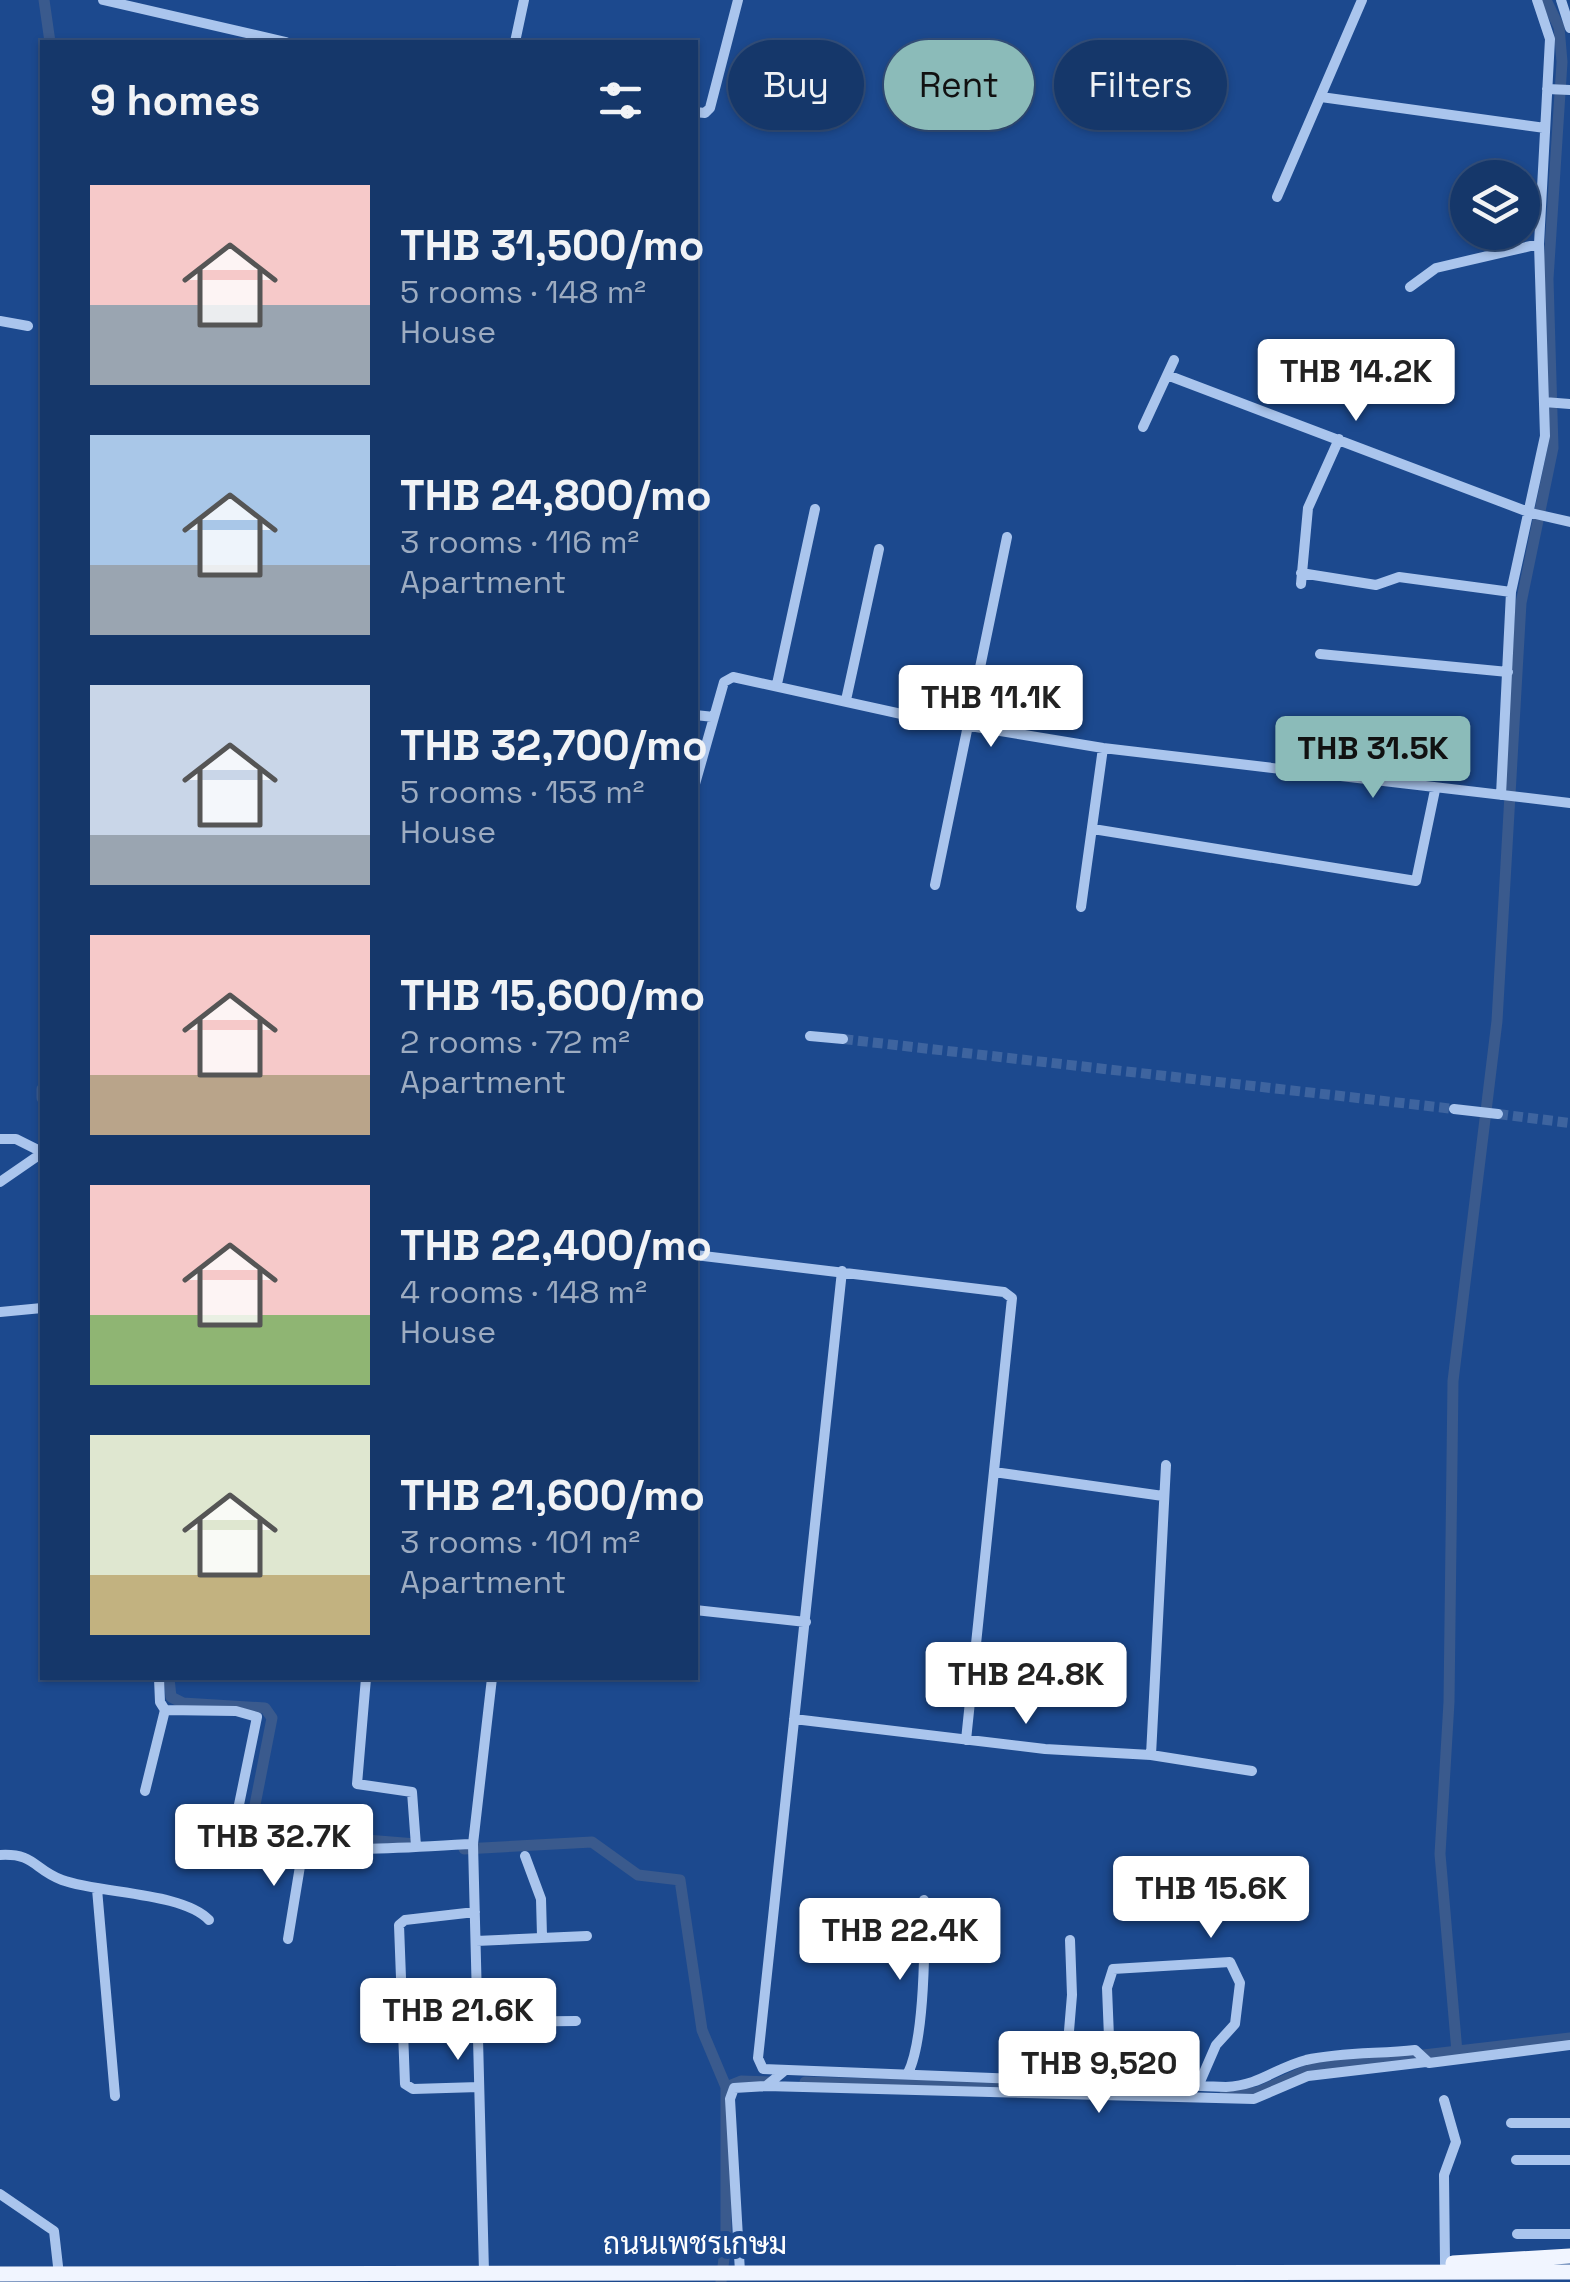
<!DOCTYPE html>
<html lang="en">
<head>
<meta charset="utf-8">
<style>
  :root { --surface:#15376a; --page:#224272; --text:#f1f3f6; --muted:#9dacc1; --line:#34517e; --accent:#8bbbb9 }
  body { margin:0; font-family:"Space Grotesk",Sarabun,sans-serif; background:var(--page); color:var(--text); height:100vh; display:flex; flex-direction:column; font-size:38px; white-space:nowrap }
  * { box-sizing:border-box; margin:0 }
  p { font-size:32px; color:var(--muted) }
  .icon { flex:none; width:55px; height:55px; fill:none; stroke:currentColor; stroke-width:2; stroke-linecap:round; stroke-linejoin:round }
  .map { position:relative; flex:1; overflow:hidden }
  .sheet { position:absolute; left:40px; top:40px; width:658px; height:1640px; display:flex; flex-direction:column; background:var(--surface); border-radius:0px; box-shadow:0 2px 8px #0004,0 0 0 2px var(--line) }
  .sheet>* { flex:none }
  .top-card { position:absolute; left:728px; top:40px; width:692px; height:90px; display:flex; gap:20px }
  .tools { position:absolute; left:1450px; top:160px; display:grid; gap:20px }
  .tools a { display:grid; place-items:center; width:90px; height:90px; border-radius:50%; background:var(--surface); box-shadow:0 2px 8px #0004,0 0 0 2px var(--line); font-size:50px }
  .price { position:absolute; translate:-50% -85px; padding:0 22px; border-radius:10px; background:#fff; color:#222; font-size:32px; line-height:65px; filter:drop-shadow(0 2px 5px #0008) }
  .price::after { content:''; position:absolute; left:50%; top:60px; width:30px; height:22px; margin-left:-15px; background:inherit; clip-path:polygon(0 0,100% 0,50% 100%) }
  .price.selected { background:var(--accent); color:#111 }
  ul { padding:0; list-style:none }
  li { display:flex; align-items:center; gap:30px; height:250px; padding:0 50px }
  li span { display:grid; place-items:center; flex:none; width:280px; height:200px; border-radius:0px; color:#555 }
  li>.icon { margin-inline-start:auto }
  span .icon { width:120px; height:120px; fill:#fffc; stroke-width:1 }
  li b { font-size:42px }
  h2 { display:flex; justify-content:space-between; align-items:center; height:120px; padding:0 50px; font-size:42px }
  .pill { padding:0 35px; border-radius:45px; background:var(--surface); box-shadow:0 2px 8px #0004,0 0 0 2px var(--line); font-size:35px; line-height:90px }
  .pill.selected { background:var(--accent); color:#111 }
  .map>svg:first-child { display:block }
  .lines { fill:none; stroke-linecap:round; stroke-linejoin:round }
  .canal { stroke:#3a5a8d; stroke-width:11 }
  .street-tunnel { stroke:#3e649f; stroke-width:10; stroke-dasharray:10 5; stroke-linecap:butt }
  .street { stroke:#aac5ed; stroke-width:10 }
  .primary { stroke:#f1f5ff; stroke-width:15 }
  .labels { text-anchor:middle; stroke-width:10; stroke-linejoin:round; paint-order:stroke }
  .street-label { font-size:30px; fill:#fff; stroke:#1c498e }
</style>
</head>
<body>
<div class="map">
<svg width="1570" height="2282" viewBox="0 0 1570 2282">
  <rect width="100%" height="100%" fill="#1c498e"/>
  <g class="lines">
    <path class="canal" d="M44 0 50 42
      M42 1089V1098
      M169 1678 171 1697 183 1703 265 1708 272 1718 254 1810 255 1824 267 1832 416 1844
      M464 1849 592 1842 638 1875 680 1880 702 2030 726 2087V2243L721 2282
      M1457 2052 1440 1854 1449 1702 1453 1381 1497 1021 1521 603 1553 448 1548 279 1562 62 1559 27 1546 0
      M805 2082 1056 2089
      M726 2087 741 2081 771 2082
      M1225 2094 1258 2092 1312 2068 1570 2038"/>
    <path class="street-tunnel" d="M843 1039 1454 1109
      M1498 1114 1570 1123"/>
    <path class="street" d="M103 0 286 42
      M1561 0 1570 28
      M515 42 524 0
      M1547 89 1570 90
      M1321 97 1545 128
      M695 112 705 113 710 108 738 0
      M1277 197 1362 0
      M1410 287 1436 268 1539 244
      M0 321 28 326
      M1167 375 1531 513 1570 522
      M1544 402 1570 404
      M1143 427 1174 360
      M1301 573 1376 585 1399 577 1511 592
      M1301 584 1308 508 1339 439
      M1320 654 1508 672
      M777 684 815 509
      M846 700 879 549
      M695 715 714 717
      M695 784 724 682 733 677 915 717 1103 748 1570 803
      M1501 795 1511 592 1545 436 1539 244 1550 39 1537 0
      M1093 829 1416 881 1435 790
      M935 885 1007 537
      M1081 907 1103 748
      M810 1036 843 1039
      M1454 1109 1498 1114
      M0 1139H16L42 1152
      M0 1182 42 1153
      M695 1255 1004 1292 1012 1298 966 1740
      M842 1271 758 2058 763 2069 1226 2087C1261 2085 1275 2068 1306 2060 1342 2052 1379 2054 1415 2050L1429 2063 1570 2045
      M0 1312 42 1308
      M994 1472 1163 1496
      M695 1610 806 1622
      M159 1678 160 1702 165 1710 236 1711 257 1717 235 1824 240 1832C317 1858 394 1847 473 1844
      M366 1678 357 1784 412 1792 416 1846
      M794 1719 1045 1749 1151 1755 1252 1771
      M1151 1755 1166 1465
      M145 1791 165 1710
      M0 1855C35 1853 33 1869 62 1880 101 1894 182 1892 209 1920
      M525 1856 541 1899 542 1936
      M97 1889 115 2096
      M475 1912 405 1920 399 1925 405 2084 413 2089 479 2087
      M288 1939 303 1848
      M476 1941 587 1936
      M477 2022 576 2021
      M1109 2037 1107 1988 1113 1969 1230 1962 1240 1983 1235 2024 1216 2045 1199 2084
      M908 2073C925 2039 925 1941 924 1900
      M1065 2079 1072 1995 1070 1940
      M766 2086 1254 2099 1308 2076 1426 2062
      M1444 2100 1456 2142 1444 2175 1445 2264
      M1511 2123H1570
      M1516 2160H1570
      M0 2194 54 2231 59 2275
      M1517 2234H1570
      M484 2272 473 1844 492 1678
      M740 2272 730 2099 734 2088 766 2086 783 2072"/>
    <path class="primary" d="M1453 2263 1570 2256
      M0 2274 1570 2272"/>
  </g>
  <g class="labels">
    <g class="street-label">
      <text x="695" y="2254">ถนนเพชรเกษม</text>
    </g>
  </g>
</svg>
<div class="tools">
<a><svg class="icon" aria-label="layers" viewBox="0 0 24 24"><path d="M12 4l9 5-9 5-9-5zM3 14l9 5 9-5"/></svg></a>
</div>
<b class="price" style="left:1356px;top:424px">THB 14.2K</b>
<b class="price" style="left:991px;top:750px">THB 11.1K</b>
<b class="price selected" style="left:1373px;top:801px">THB 31.5K</b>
<b class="price" style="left:1026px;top:1727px">THB 24.8K</b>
<b class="price" style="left:274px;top:1889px">THB 32.7K</b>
<b class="price" style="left:1211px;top:1941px">THB 15.6K</b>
<b class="price" style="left:900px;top:1983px">THB 22.4K</b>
<b class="price" style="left:458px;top:2063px">THB 21.6K</b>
<b class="price" style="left:1099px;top:2116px">THB 9,520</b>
<div class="top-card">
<a class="pill">Buy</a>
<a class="pill selected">Rent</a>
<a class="pill">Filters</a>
</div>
<section class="sheet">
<h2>9 homes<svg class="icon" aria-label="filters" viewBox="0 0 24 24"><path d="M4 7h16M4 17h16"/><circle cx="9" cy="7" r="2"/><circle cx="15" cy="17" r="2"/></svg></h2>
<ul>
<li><span style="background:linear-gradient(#f6c9c9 60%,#9aa5b1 0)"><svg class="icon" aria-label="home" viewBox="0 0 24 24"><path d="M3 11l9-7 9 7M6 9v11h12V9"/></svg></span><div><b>THB 31,500/mo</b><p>5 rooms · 148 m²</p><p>House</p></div></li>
<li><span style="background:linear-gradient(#a9c7e8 65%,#9aa5b1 0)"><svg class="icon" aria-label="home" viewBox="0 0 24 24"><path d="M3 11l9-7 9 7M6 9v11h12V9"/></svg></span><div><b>THB 24,800/mo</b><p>3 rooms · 116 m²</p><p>Apartment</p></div></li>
<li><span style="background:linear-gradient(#c9d6e8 75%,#9aa5b1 0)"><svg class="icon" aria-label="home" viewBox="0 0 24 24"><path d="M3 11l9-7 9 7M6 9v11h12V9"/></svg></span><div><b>THB 32,700/mo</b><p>5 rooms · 153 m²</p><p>House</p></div></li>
<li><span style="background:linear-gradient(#f6c9c9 70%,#b9a48a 0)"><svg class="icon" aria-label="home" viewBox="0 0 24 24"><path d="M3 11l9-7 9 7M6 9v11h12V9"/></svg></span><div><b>THB 15,600/mo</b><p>2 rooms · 72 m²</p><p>Apartment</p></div></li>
<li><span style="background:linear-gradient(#f6c9c9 65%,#8fb573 0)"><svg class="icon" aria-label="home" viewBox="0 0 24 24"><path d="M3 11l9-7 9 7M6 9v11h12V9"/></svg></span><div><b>THB 22,400/mo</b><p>4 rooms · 148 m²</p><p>House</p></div></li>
<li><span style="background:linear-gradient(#dfe7d0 70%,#c2b280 0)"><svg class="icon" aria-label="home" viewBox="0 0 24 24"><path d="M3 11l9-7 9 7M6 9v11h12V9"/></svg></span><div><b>THB 21,600/mo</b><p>3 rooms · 101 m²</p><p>Apartment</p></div></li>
</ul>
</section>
</div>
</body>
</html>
